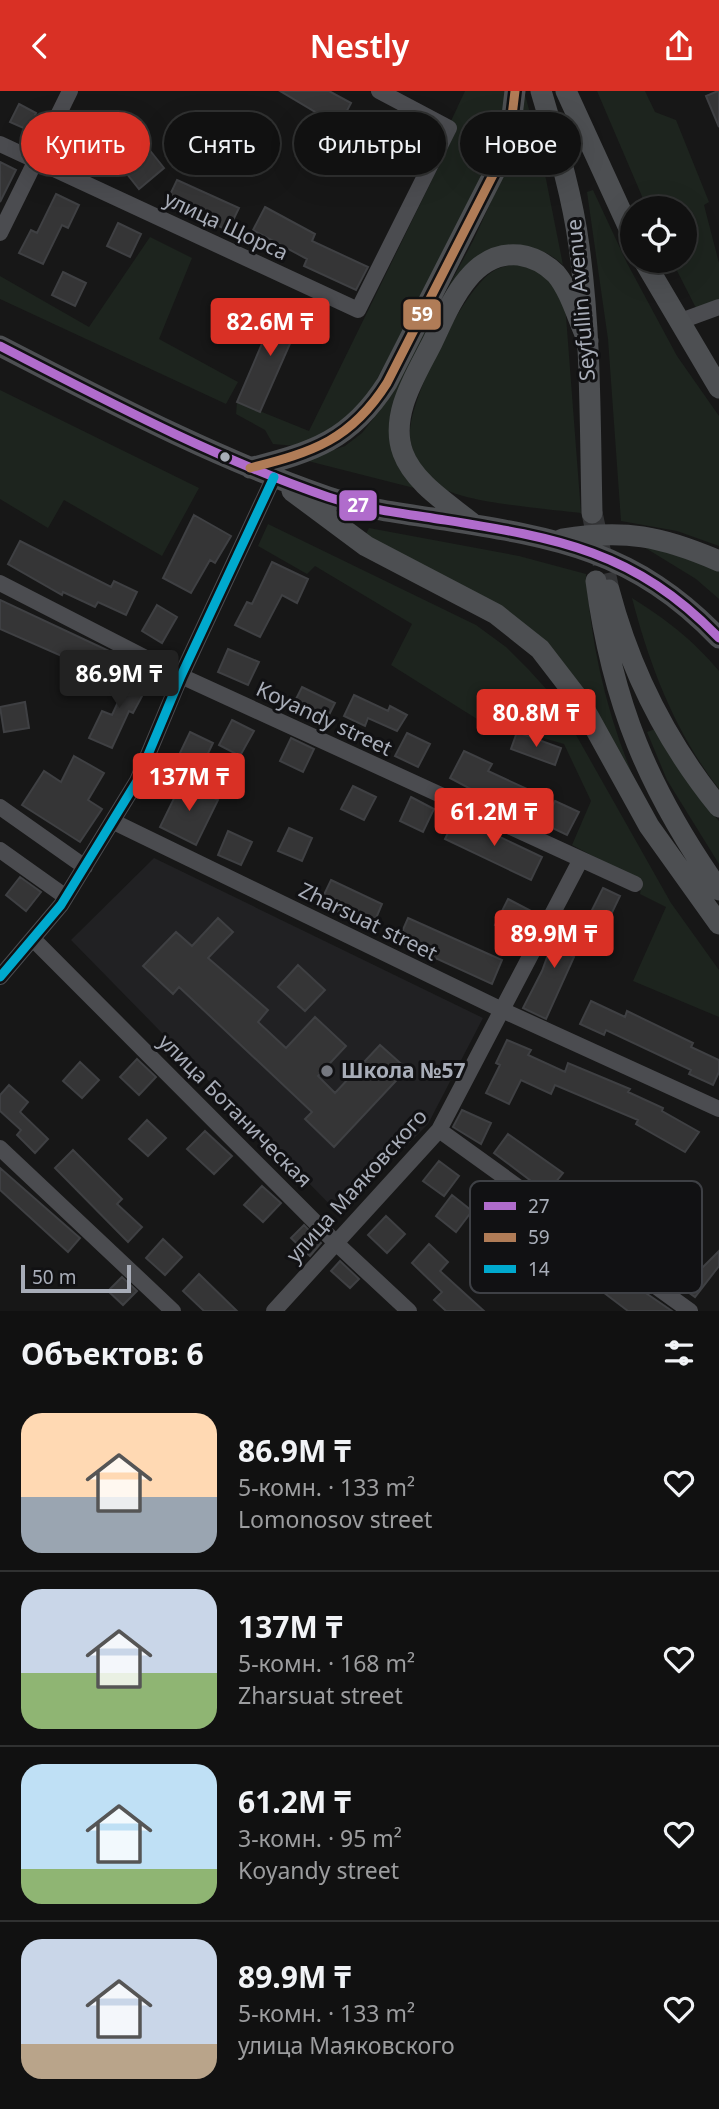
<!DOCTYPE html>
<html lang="ru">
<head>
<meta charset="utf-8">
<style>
  :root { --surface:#111; --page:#1e1f1f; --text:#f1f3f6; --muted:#9c9d9f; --line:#303131; --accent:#d93025 }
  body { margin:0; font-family:"Noto Sans",sans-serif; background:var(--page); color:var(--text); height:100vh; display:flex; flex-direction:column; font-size:26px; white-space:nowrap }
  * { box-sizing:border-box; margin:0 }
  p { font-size:23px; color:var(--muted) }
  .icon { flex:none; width:38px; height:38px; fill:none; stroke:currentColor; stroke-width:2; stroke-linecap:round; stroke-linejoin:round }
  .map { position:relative; height:1220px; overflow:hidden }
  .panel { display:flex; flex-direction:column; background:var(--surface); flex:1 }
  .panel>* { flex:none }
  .banner { position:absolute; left:21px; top:21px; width:677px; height:63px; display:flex; gap:14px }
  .controls { position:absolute; left:620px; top:105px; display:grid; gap:14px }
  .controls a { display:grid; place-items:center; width:77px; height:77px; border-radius:50%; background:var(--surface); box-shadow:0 7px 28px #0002,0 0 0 2px var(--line); font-size:35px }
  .scale { position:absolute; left:21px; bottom:18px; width:110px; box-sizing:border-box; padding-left:7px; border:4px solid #a8adb8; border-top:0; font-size:19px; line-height:24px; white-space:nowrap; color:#a8adb8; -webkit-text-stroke:5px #111113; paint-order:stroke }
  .price { position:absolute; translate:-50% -60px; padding:0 16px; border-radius:7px; background:var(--accent); color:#fff; font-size:23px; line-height:46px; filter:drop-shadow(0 2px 4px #0008) }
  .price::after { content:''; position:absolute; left:50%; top:42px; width:21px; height:16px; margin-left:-10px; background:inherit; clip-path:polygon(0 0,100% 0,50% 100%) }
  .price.active { background:#222; color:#fff }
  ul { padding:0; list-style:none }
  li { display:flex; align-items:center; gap:21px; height:175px; padding:0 21px }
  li+li { border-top:2px solid var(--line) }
  li span { display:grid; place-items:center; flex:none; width:196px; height:140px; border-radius:21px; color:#555 }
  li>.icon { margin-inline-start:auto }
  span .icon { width:84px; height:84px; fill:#fffc; stroke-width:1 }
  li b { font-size:30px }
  h2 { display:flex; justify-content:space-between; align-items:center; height:84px; padding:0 21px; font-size:30px }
  .pill { padding:0 24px; border-radius:32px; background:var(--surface); box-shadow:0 7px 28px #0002,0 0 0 2px var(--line); font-size:24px; line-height:63px }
  .pill.active { background:var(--accent); color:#fff }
  header { display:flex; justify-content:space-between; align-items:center; height:91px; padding:0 21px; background:var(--accent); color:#fff; font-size:32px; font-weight:600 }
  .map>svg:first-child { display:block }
  .built { fill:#212123 }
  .green { fill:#1d241e }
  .building { fill:#353536; stroke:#3f4043; stroke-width:2 }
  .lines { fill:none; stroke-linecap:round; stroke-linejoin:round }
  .major-tunnel { stroke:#343537; stroke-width:21; stroke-dasharray:21 10; stroke-linecap:butt }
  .minor { stroke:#4b4c50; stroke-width:16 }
  .major { stroke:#4d4f52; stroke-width:21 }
  .bus-1-casing { stroke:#111113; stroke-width:14 }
  .bus-2-casing { stroke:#111113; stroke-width:14 }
  .bus-3-casing { stroke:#111113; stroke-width:14 }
  .bus-1 { stroke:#b06ccc; stroke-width:9 }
  .bus-2 { stroke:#b07c57; stroke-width:9 }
  .bus-3 { stroke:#00a9ce; stroke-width:9 }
  .bus-dot { fill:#a8adb8; stroke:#111113; stroke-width:2.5 }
  .poi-dot { fill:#757880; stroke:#111113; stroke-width:2.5 }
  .labels { text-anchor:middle; stroke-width:6; stroke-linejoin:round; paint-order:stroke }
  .street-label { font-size:21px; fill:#a8adb8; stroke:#111113 }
  .poi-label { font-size:21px; font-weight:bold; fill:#a8adb8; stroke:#111113; text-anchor:start }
  .key { fill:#111113; stroke:#3e4045; stroke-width:2 }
  .key-label { font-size:19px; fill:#a8adb8 }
  .line-badge { stroke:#111113; stroke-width:2.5 }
  .badge-label { font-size:19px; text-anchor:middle; font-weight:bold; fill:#fff }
</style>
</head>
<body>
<header><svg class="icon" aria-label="back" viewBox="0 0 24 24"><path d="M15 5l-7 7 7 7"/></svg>Nestly<svg class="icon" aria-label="share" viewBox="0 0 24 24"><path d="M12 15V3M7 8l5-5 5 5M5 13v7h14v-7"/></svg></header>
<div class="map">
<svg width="719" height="1220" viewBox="0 0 719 1220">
  <rect width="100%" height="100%" fill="#171717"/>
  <path class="built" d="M154 767 483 927 428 1033 339 1123 71 849Z"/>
  <path class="green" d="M465 0H507L492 71 357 326 296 355 273 353 265 339 236 323 237 311 309 340 457 38 451 30Z
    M524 0 541 63 563 174C545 157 526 154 503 156L401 296 418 398 304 369 345 355 362 342 388 309 473 150 502 87Z
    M597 0H645L655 21 676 29 709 111 704 114 719 172V209L697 219 672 170H684V117H647Z
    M593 99 627 172 677 265 719 325V455L677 440 621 430 608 248 587 101Z
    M150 146 192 167 159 248 238 291 226 313 0 208V185L89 236Z
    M523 172 552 189 565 212 581 422C549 418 462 412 439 395 425 384 412 365 410 346 407 312 463 199 492 181 500 175 513 174 523 172Z
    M0 299 199 397 162 465 64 409 48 437 0 408Z
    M268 433 476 534 506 556 529 579 549 601 571 635 671 812 719 879V926L633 890 666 816 640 803 642 791 572 754 591 710 564 653 477 628 391 574 412 533 315 475 307 483 258 455Z
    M369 437 519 465 586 483C591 555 607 625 636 692L551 561 364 447Z
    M639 453 719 478V508L696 488Z
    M632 507C666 528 693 549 719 580V698C675 641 650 576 632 507Z
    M655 638 700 708 719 730V773L667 689 647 641Z"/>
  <path class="building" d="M280 0H329L351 12 339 35Z
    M718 0H719V36L706 5Z
    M19 13 36 22 28 39 10 31Z
    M394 30 416 42 404 65 382 53Z
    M351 33 371 44 355 73 335 63Z
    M107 38 124 46 107 81 70 62 81 39 101 49Z
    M148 57 164 77 139 98 123 78Z
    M0 71 16 79 0 111Z
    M177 89 239 117 228 140 168 108Z
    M56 103 79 114 68 137 62 134 43 173 19 162 31 139 37 142Z
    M265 116 315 143 312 150 368 176 356 199 304 175 307 168 253 139Z
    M118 132 141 143 130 166 107 155Z
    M63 181 86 192 75 215 52 204Z
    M279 213 303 223 260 321 237 311Z
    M194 424 231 445 215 472 210 469 191 502 163 487Z
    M20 450 111 496 114 490 137 501 126 524 98 511 95 516 63 501 62 504 8 473Z
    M272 471 308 488 297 512 282 504 260 546 235 534 247 511 252 513Z
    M0 509 109 560 98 581 0 538Z
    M157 514 177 526 162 552 142 540Z
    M228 558 259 571 248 594 218 581Z
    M120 579 148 594 133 622 129 620 112 657 89 647 102 620 112 624 125 596 113 590Z
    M302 596 335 612 326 630 293 614Z
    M354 604 388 620 390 615 407 624 397 640 368 627 365 635 344 625Z
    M25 611 29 637 4 641 0 616Z
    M232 629 254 640 240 665 219 654Z
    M190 641 213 652 202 675 179 664Z
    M517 641 561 657 555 674 511 658Z
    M407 642 430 653 418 676 395 665Z
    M291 647 314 658 303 681 280 670Z
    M464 660 492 673 488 680 527 698 516 722 450 687Z
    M74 665 104 682 88 709 102 718 80 751 22 714 44 680 61 691Z
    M182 691 218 709 196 754 160 736Z
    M353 695 376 706 364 729 341 718Z
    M411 706 434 718 423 741 400 730Z
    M555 710 579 721 567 744 544 733Z
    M456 725 542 766 531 789 445 748Z
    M289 737 312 747 302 770 278 760Z
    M228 740 252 751 241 774 218 764Z
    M20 786 41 801 26 820 6 804Z
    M331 789 382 813 372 837 320 812Z
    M603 797 620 805 607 832 590 823Z
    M508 808 531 820 518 846 495 834Z
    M218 827 233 841 208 867 268 919 258 931 286 957 315 926 346 955 318 985 335 1002 380 954 407 978 334 1056 305 1028 312 1021 179 896 173 903 143 875 176 841 192 855Z
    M408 827 502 869 492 893 398 850Z
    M561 828 582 838 570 864 574 866 546 928 523 917 542 880 553 850 551 849Z
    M298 874 325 899 305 920 278 896Z
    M591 910 625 926 627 920 693 952 691 956 719 969V981L713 994 689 983 691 979 606 939 604 944 580 933Z
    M507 949 531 959 528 964 565 981 568 972 630 998 628 1001 663 1017 662 1020 699 1041 685 1061 636 1033 638 1029 555 994 551 1003 521 989 509 1013 486 1002 500 974 496 972Z
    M137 968 156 986 139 1004 120 986Z
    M80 971 99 989 82 1007 63 990Z
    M9 994 28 1011 20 1021 48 1048 35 1062 17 1044 21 1039 0 1020V1004Z
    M462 1019 491 1032 481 1053 453 1036Z
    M147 1029 166 1047 148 1065 129 1048Z
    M205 1040 232 1065 214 1083 187 1058Z
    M508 1043 563 1082 547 1102 494 1062Z
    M73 1059 122 1108 117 1113 142 1136 128 1151 55 1077Z
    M439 1070 459 1085 444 1105 423 1090Z
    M0 1077 80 1147 68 1161 0 1099Z
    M262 1095 281 1112 263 1131 244 1114Z
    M581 1096 601 1111 599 1114 654 1156 659 1148 701 1178 719 1160V1175L695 1206 591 1131 588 1134 565 1117Z
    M505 1100 621 1185 672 1220H628L599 1198 597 1200 525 1140 522 1144 490 1120Z
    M452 1104 472 1120 456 1141 436 1125Z
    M386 1125 405 1143 387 1162 368 1144Z
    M304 1134 321 1152 310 1165 291 1147Z
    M163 1148 182 1166 165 1184 146 1167Z
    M429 1153 448 1171 440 1180 484 1220H446L434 1209 442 1201 412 1172Z
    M340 1170 359 1188 350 1197 331 1180Z
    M199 1183 237 1220H204L183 1200Z
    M122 1186 137 1200 123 1214 108 1200Z"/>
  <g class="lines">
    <path class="major-tunnel" d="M592 422 609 499"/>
    <path class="minor" d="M0 53 358 219 449 37 379 0
      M0 142 70 0
      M678 231 719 216
      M0 492 181 585 635 793
      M0 716 85 776
      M114 731 504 920 719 1018
      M0 759 66 806
      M33 848 336 1152 409 1220
      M0 886 61 814 137 690 181 585 274 386
      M439 1039 690 1220
      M0 1057 173 1220
      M274 1220 439 1039 580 770"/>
    <path class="major" d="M541 0C556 51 572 102 579 155 591 243 590 333 592 422
      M566 0 632 144
      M644 170 719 297
      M0 255C107 310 214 367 328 406 361 417 398 422 432 427 550 446 632 456 719 547
      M250 377C313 361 351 349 387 292L494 82 512 25 515 0
      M292 400 366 455 496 523 540 558 580 610 649 735 719 833
      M473 433C449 413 414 392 403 362 389 324 416 284 432 252 449 217 470 159 519 164 533 166 546 173 556 183 571 201 578 229 588 250
      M562 448C625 438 661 445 719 470
      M596 490C612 612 648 698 719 799
      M609 499C630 579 667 652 719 716"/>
    <g class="bus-1-casing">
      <path id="bus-1" d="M0 255C107 310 214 367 328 406 361 417 398 422 432 427 550 446 632 456 719 547"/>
    </g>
    <g class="bus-2-casing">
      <path id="bus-2" d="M250 377C313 361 351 349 387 292L494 82 512 25 515 0"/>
    </g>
    <g class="bus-3-casing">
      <path id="bus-3" d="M0 886 61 814 137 690 181 585 274 386"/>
    </g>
    <use href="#bus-1" class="bus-1"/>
    <use href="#bus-2" class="bus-2"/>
    <use href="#bus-3" class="bus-3"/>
  </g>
  <circle class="bus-dot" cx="225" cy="366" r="6"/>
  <circle class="poi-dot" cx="327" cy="980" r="7"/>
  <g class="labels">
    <g class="street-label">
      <text transform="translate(226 135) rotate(25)" y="7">улица Щорса</text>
      <text transform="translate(581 209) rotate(-95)" y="7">Seyfullin Avenue</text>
      <text transform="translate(324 628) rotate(25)" y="7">Koyandy street</text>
      <text transform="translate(368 831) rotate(26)" y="7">Zharsuat street</text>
      <text transform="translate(235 1020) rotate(45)" y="7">улица Ботаническая</text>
      <text transform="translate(357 1095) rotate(-48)" y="7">улица Маяковского</text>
    </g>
    <g class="poi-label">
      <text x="341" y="987">Школа №57</text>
    </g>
  </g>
  <rect x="470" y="1090" width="232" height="112" rx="10" class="key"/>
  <rect x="484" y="1111" width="32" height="8" fill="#b06ccc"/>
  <rect x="484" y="1142" width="32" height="9" fill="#b07c57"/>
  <rect x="484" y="1174" width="32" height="8" fill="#00a9ce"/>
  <g class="key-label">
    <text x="528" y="1122">27</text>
    <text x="528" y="1153">59</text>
    <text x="528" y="1185">14</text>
  </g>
  <g class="line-badge">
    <rect x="402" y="207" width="40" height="33" rx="7" fill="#b07c57"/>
    <rect x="338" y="398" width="40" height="33" rx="7" fill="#b06ccc"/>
  </g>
  <g class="badge-label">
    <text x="422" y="230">59</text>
    <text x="358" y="421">27</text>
  </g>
</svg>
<div class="controls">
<a><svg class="icon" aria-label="locate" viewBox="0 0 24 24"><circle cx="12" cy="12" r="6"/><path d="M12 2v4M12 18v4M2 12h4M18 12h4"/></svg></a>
</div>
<div class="scale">50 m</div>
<b class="price" style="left:270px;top:267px">82.6M ₸</b>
<b class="price active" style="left:119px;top:619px">86.9M ₸</b>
<b class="price" style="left:536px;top:658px">80.8M ₸</b>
<b class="price" style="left:189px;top:722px">137M ₸</b>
<b class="price" style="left:494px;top:757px">61.2M ₸</b>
<b class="price" style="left:554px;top:879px">89.9M ₸</b>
<div class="banner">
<a class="pill active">Купить</a>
<a class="pill">Снять</a>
<a class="pill">Фильтры</a>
<a class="pill">Новое</a>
</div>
</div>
<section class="panel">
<h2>Объектов: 6<svg class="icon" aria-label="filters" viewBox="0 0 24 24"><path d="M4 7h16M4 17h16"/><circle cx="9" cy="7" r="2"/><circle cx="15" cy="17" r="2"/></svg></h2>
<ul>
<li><span style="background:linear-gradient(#ffd9b3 60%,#9aa5b1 0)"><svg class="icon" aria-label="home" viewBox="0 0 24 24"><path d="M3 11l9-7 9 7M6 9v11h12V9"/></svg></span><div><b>86.9M ₸</b><p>5-комн. · 133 m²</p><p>Lomonosov street</p></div><svg class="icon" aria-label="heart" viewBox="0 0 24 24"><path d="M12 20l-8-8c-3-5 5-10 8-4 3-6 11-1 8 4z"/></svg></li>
<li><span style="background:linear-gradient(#c9d6e8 60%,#8fb573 0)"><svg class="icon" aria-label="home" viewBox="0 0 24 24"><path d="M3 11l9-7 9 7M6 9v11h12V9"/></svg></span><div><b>137M ₸</b><p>5-комн. · 168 m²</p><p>Zharsuat street</p></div><svg class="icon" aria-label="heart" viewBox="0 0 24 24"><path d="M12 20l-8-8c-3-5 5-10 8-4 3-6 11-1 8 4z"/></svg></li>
<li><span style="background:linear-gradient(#bfe0f5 75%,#8fb573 0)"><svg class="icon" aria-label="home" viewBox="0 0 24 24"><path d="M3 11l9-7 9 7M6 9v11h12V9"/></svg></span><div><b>61.2M ₸</b><p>3-комн. · 95 m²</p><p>Koyandy street</p></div><svg class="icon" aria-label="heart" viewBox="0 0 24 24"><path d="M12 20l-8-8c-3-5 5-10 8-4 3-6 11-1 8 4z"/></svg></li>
<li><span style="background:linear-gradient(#c9d6e8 75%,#b9a48a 0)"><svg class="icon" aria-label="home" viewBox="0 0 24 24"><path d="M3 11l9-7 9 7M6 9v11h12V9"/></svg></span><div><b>89.9M ₸</b><p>5-комн. · 133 m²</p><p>улица Маяковского</p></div><svg class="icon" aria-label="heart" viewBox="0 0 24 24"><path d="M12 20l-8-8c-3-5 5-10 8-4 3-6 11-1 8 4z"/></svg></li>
</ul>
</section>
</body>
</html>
